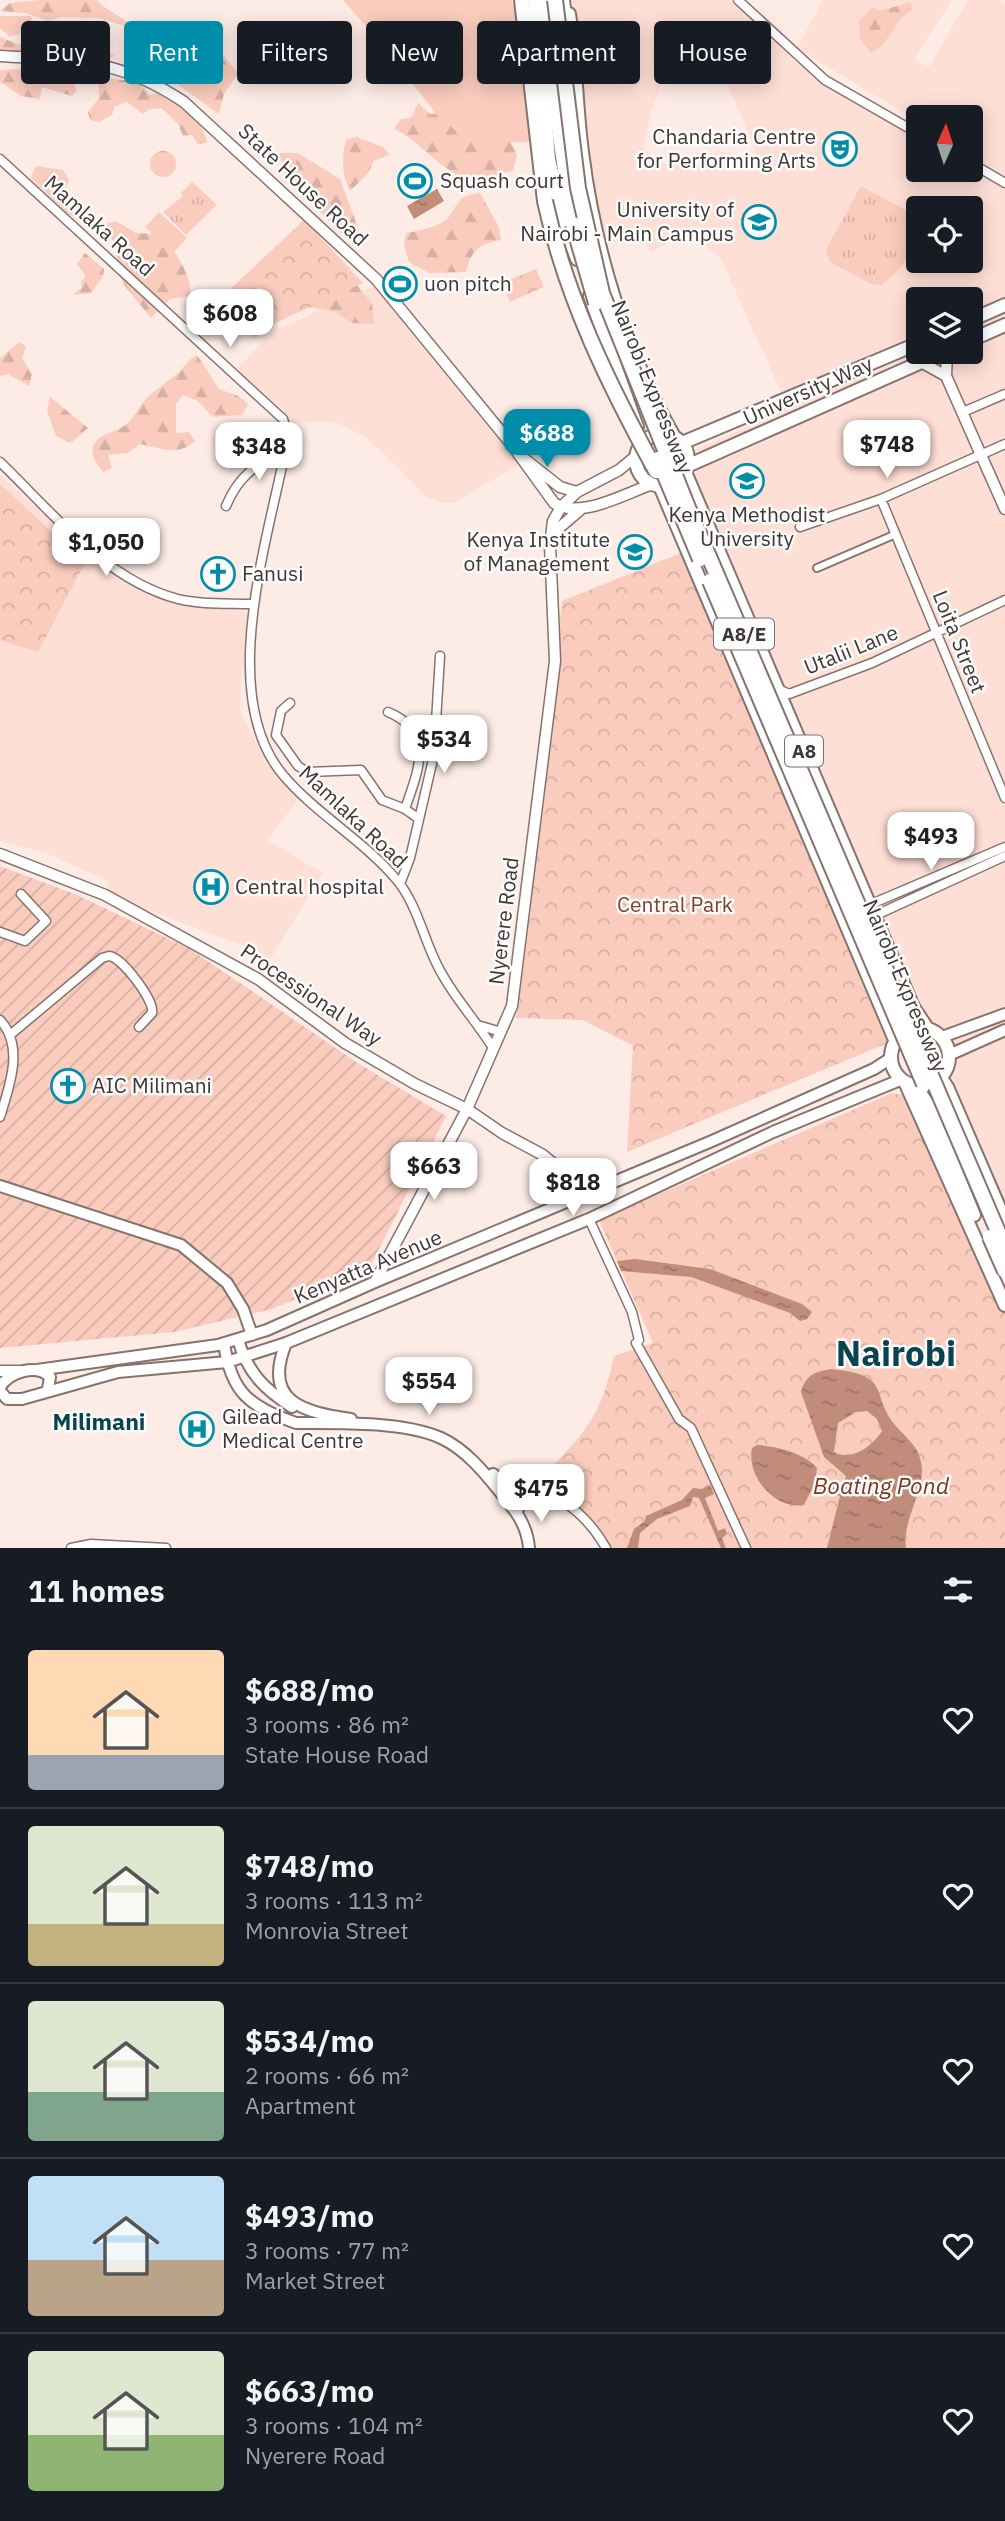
<!DOCTYPE html>
<html lang="en">
<head>
<meta charset="utf-8">
<style>
  :root { --surface:#171b24; --page:#20242c; --text:#f1f3f6; --muted:#9ea1a6; --line:#363941; --accent:#008daa }
  body { margin:0; font-family:"IBM Plex Sans",sans-serif; background:var(--page); color:var(--text); height:100vh; display:flex; flex-direction:column; font-size:26px; white-space:nowrap }
  * { box-sizing:border-box; margin:0 }
  p { font-size:23px; color:var(--muted) }
  .icon { flex:none; width:38px; height:38px; fill:none; stroke:currentColor; stroke-width:2; stroke-linecap:round; stroke-linejoin:round }
  .map { position:relative; height:1548px; overflow:hidden }
  .side { display:flex; flex-direction:column; background:var(--surface); flex:1 }
  .side>* { flex:none }
  .banner { position:absolute; left:21px; top:21px; width:964px; height:63px; display:flex; gap:14px }
  .needle { width:46px; rotate:3deg }
  .tools { position:absolute; left:906px; top:105px; display:grid; gap:14px }
  .tools a { display:grid; place-items:center; width:77px; height:77px; border-radius:7px; background:var(--surface); box-shadow:0 4px 18px #0003; font-size:35px }
  .price { position:absolute; translate:-50% -60px; padding:0 16px; border-radius:14px; background:#fff; color:#222; font-size:23px; line-height:46px; filter:drop-shadow(0 2px 4px #0008) }
  .price::after { content:''; position:absolute; left:50%; top:42px; width:21px; height:16px; margin-left:-10px; background:inherit; clip-path:polygon(0 0,100% 0,50% 100%) }
  .price.active { background:var(--accent); color:#fff }
  ul { padding:0; list-style:none }
  li { display:flex; align-items:center; gap:21px; height:175px; padding:0 28px }
  li+li { border-top:2px solid var(--line) }
  li span { display:grid; place-items:center; flex:none; width:196px; height:140px; border-radius:7px; color:#555 }
  li>.icon { margin-inline-start:auto }
  span .icon { width:84px; height:84px; fill:#fffc; stroke-width:1 }
  li b { font-size:30px }
  h2 { display:flex; justify-content:space-between; align-items:center; height:84px; padding:0 28px; font-size:30px }
  .chip { padding:0 24px; border-radius:7px; background:var(--surface); box-shadow:0 4px 18px #0003; font-size:24px; line-height:63px }
  .chip.active { background:var(--accent); color:#fff }
  .map>svg:first-child { display:block }
  .built { fill:#fedfd5; fill-rule:evenodd }
  .grass { fill:url(#grass-tufts) }
  .forest { fill:url(#forest-firs) }
  .park { fill:url(#park-crowns) }
  .garden { fill:url(#garden-furrows) }
  .pitch { fill:#f9ccbd }
  .water { fill:url(#water-ripples); fill-rule:evenodd }
  .lines { fill:none; stroke-linecap:round; stroke-linejoin:round }
  .pedestrian-casing { stroke:#87736d; stroke-width:10 }
  .minor-casing { stroke:#87736d; stroke-width:11 }
  .tertiary-casing { stroke:#87736d; stroke-width:13 }
  .secondary-casing { stroke:#87736d; stroke-width:14 }
  .trunk-casing { stroke:#87736d; stroke-width:16 }
  .motorway-casing { stroke:#87736d; stroke-width:18 }
  .pedestrian { stroke:#fff; stroke-width:6 }
  .minor { stroke:#fff; stroke-width:8 }
  .tertiary { stroke:#fff; stroke-width:10 }
  .secondary { stroke:#fff; stroke-width:10 }
  .trunk { stroke:#fff; stroke-width:12 }
  .motorway { stroke:#fff; stroke-width:14 }
  .motorway-bridge-casing { stroke:#87736d; stroke-width:18; stroke-linecap:butt }
  .motorway-bridge { stroke:#fff; stroke-width:14 }
  .labels { text-anchor:middle; stroke-width:5; stroke-linejoin:round; paint-order:stroke }
  .shield { fill:#fcfcfc; stroke:#787270; stroke-width:2 }
  .shield-label { font-size:19px; font-weight:bold; fill:#3f3734 }
  .poi-label { font-size:21px; fill:#3f3734; stroke:#fcfcfc; text-anchor:start }
  .street-label { font-size:21px; fill:#3f3734; stroke:#fcfcfc }
  .park-label { font-size:21px; fill:#843f27; stroke:#fcfcfc }
  .neighbourhood-label { font-size:23px; font-weight:bold; fill:#094351; stroke:#fcfcfc }
  .water-label { font-size:23px; font-style:italic; fill:#7a361f; stroke:#fcfcfc }
  .town-label { font-size:35px; font-weight:bold; fill:#094351; stroke:#fcfcfc }
</style>
</head>
<body>
<div class="map">
<svg width="1005" height="1548" viewBox="0 0 1005 1548">
  <defs>
    <pattern id="grass-tufts" width="24" height="20" patternUnits="userSpaceOnUse" patternTransform="scale(1.75)"><rect width="24" height="20" fill="#f9ccbd"/><path d="M3 7l-1-3M5 7V3M7 7l1-3M15 17l-1-3M17 17v-4M19 17l1-3" fill="none" stroke="#d6b0a3"/></pattern>
    <pattern id="forest-firs" width="22" height="20" patternUnits="userSpaceOnUse" patternTransform="scale(1.75)"><rect width="22" height="20" fill="#f9ccbd"/><path d="M5 1l3.5 6h-7zM16 11l3.5 6h-7z" fill="#d6b0a3"/></pattern>
    <pattern id="park-crowns" width="20" height="18" patternUnits="userSpaceOnUse" patternTransform="scale(1.75)"><rect width="20" height="18" fill="#f9ccbd"/><path d="M2 6a3 3 0 1 1 6 0M12 15a3 3 0 1 1 6 0" fill="none" stroke="#d6b0a3"/></pattern>
    <pattern id="garden-furrows" width="10" height="10" patternUnits="userSpaceOnUse" patternTransform="scale(1.75)"><rect width="10" height="10" fill="#f9ccbd"/><path d="M-1 1l2-2M0 10L10 0M9 11l2-2" fill="none" stroke="#d6b0a3"/></pattern>
    <pattern id="water-ripples" width="26" height="14" patternUnits="userSpaceOnUse" patternTransform="scale(1.75)"><rect width="26" height="14" fill="#c28c7a"/><path d="M2 4q2-2 4 0t4 0M15 11q2-2 4 0t4 0" fill="none" stroke="#9f7365"/></pattern>
  </defs>
  <rect width="100%" height="100%" fill="#fdebe5"/>
  <path class="built" d="M572 0H730L756 25 719 63 713 48 708 53 699 51 697 45 672 56 651 111 644 148 661 164 712 163 715 150 760 161 724 75 768 31 792 59 824 83 919 138V170L971 167 1005 187V297L971 312V299H919V333L782 394 720 257 699 242 691 240 671 242 651 252 645 241 618 243 608 239 601 227 585 159ZM919 208H971V261H919Z
    M823 0H952L914 59 929 67 968 0H998L1005 4V175L971 154V117H919V122L797 48Z
    M377 284 519 464 454 503H441L425 496 387 457 365 437 348 428 334 422H288L284 411 237 369 272 332Z
    M1005 314V1259L674 462 683 455 919 352H971V329Z
    M0 475 81 548 126 575 191 601 247 612V660L242 667 240 711 267 764 299 798 267 840 323 873 258 979 259 951 105 895 109 881 46 853 0 841Z"/>
  <path class="grass" d="M192 182 217 205 186 235 163 212 183 196 181 193Z
    M861 186 919 217C919 246 904 269 881 285L871 284 830 262 826 250Z"/>
  <path class="forest" d="M41 0H97C107 12 121 14 134 29L99 18 61 17 48 21 26 13 0 11 10 3Z
    M911 2 912 10C893 21 891 43 871 53L860 39 859 21 873 7 880 11Z
    M0 16H31L35 28 34 38 20 34 10 37 0 28Z
    M0 37 18 44 115 55 107 60 0 50Z
    M167 37 187 43 208 66 224 56 238 73 224 94 219 114 173 81 149 70V59L156 39Z
    M16 69 69 73 77 91 72 96 42 87 40 99 21 96 0 82V70Z
    M103 78 136 81 150 95 164 92C181 107 203 118 207 143L198 144 192 135 183 136 178 124 162 108 149 109 143 114 127 102 115 106 112 115 99 122 90 120 88 112 99 98 98 81Z
    M418 103 430 114 442 113 509 138 517 155 513 171C502 173 492 177 481 180 455 187 419 139 394 129L401 119 411 118Z
    M357 137 383 147 389 155 373 161 369 172 350 191C341 172 342 159 346 139Z
    M150 164a13 13 0 1 1 26 0a13 13 0 1 1-26 0Z
    M279 153H298L340 179 361 236 357 242 339 232 285 174Z
    M36 166 63 170 69 180 66 188 71 198 92 213 83 222 67 213 31 178Z
    M480 193 499 227 501 240C479 244 471 250 466 272L429 273 409 262 404 246 406 233C418 231 439 227 448 218 460 203 457 195 480 193Z
    M116 221 136 233 159 234C175 249 192 275 190 296L170 299 151 318 125 286 119 275 115 244 102 225Z
    M331 251 372 304 374 324 351 323 336 312 309 307Z
    M85 253 104 269 103 277 91 293 72 295 82 288 81 281 86 276 77 264Z
    M19 342 26 347 22 358 32 374 29 386 8 374 0 376V358Z
    M197 355 219 389 238 396 248 404 242 415 213 417 198 401 183 395 176 404V433L189 432 195 441C177 457 161 448 140 444L128 453 108 455 112 468 103 472C98 464 90 457 93 447 97 433 117 433 128 423 134 417 138 408 144 401 154 390 166 383 178 373 186 366 187 360 197 355Z
    M50 397 88 428 71 443 56 436 47 411Z"/>
  <path class="park" d="M304 220 363 283 273 324 253 338 225 294Z
    M536 269 544 287 510 302 502 283Z
    M0 484 85 563 38 652 0 640Z
    M681 553 888 1043 627 1152 633 1046 583 1020 516 1018 530 916 562 601Z
    M892 1093 911 1097 1005 1301V1548H605L575 1511 539 1481C583 1433 600 1422 614 1356L653 1343 599 1220Z"/>
  <path class="garden" d="M0 866 77 895 190 949 359 1064 446 1116 369 1269 272 1309 174 1332 0 1348Z"/>
  <path class="pitch" d="M343 0H511L519 16 531 142H479L455 130 436 114 391 55Z
    M159 212 187 238 173 253 145 227Z"/>
  <path class="water" d="M437 189 444 201 414 219 407 206Z
    M635 1259 710 1269 802 1304 812 1312 807 1319 800 1321 790 1313 691 1277 621 1271 617 1261Z
    M832 1369C845 1371 863 1372 873 1382 880 1390 881 1402 886 1411 896 1434 921 1441 922 1469 922 1496 902 1522 906 1548H827L840 1496 812 1489 804 1505C775 1510 746 1476 752 1448L757 1445C776 1446 805 1453 817 1468L815 1482 842 1489 846 1476 824 1457 801 1392C806 1374 815 1372 832 1369ZM867 1411 877 1419 882 1431C872 1447 850 1462 834 1452L838 1423 856 1412Z
    M710 1485 714 1494 705 1498 718 1531 725 1528 727 1534 722 1538 726 1548H721L699 1498 693 1497 690 1506 657 1519 640 1533 638 1548H627L634 1529 645 1521 646 1516 682 1500 693 1488 702 1489Z"/>
  <g class="lines">
    <g class="pedestrian-casing">
      <path id="pedestrian" d="M817 568 896 534"/>
    </g>
    <g class="minor-casing">
      <path id="minor" d="M738 0 825 80 919 134
        M0 159 283 419 287 433 285 452C267 543 217 696 283 775 316 814 363 840 396 879 419 906 424 944 442 974 457 1001 477 1022 493 1048
        M971 163 1005 183
        M963 412 1005 394
        M0 462C52 512 105 580 178 599 202 605 229 603 253 604
        M881 499 1005 798
        M226 506C238 477 256 463 285 452
        M800 527 881 499 1005 444
        M778 689 789 694 872 663 1005 600
        M290 703 281 711 276 735 298 766 307 772 361 770 382 800 405 809 419 819
        M388 712C436 732 418 771 405 809
        M400 884 410 858 434 755 440 656
        M869 905 1005 847
        M874 916 1005 856
        M0 932 25 941 46 921 21 894
        M0 1020C25 1047 9 1087 0 1117
        M481 1026 501 1032
        M10 1035 102 958 109 956C122 957 155 1001 152 1013L139 1027
        M589 1219 632 1312 639 1340
        M636 1343 679 1419 691 1428 746 1548
        M507 1493C547 1477 588 1516 606 1548
        M517 1511 537 1491
        M71 1548 91 1544 166 1548"/>
    </g>
    <g class="tertiary-casing">
      <path id="tertiary" d="M0 56C75 61 119 58 184 102L376 279 512 445 554 503C581 520 625 493 653 484
        M947 352 946 376 1005 509
        M921 362 946 376
        M526 460 560 487 577 492
        M552 534 580 510
        M0 854 105 895 258 979 345 1043 415 1084 467 1109 502 1133 543 1155 565 1173 579 1198
        M375 1282 467 1109 512 1006 555 661 550 545 553 521 561 507 577 492 619 470 636 456
        M0 1371H20"/>
    </g>
    <g class="secondary-casing">
      <path id="secondary" d="M942 1037 1005 1014
        M949 1055 1005 1030
        M0 1186 181 1245 227 1283 243 1309 252 1335
        M238 1339C247 1372 264 1389 292 1407
        M224 1343C231 1393 249 1406 296 1423 337 1423 403 1421 441 1438 465 1449 484 1472 500 1492 515 1510 527 1524 529 1548
        M286 1343C262 1402 303 1412 351 1419
        M37 1370 218 1345 267 1330 375 1282 712 1141 874 1069 891 1058
        M0 1387C9 1372 37 1363 50 1377L48 1389
        M0 1391 7 1399H22L118 1372 227 1362 286 1343 589 1219 773 1132 900 1080
        M493 1474 511 1491"/>
    </g>
    <g class="trunk-casing">
      <path id="trunk" d="M535 0 549 159 563 221 577 259
        M569 14C576 60 576 107 582 152 594 248 625 351 673 435
        M590 296 637 427
        M971 320 1005 305
        M971 340 1005 325
        M636 460a26 26 0 1 1 52 0a26 26 0 1 1-52 0Z
        M682 443 919 343
        M687 466 944 352
        M685 472 913 1007 927 1028
        M660 486 895 1040
        M891 1057a29 29 0 1 1 58 0a29 29 0 1 1-58 0Z
        M940 1077 947 1087 1005 1221
        M906 1084 1005 1305
        M915 1085 929 1106 974 1215"/>
    </g>
    <g class="motorway-casing">
      <path id="motorway" d="M522 0 545 201
        M545 0 558 122 573 224
        M562 0 565 26"/>
    </g>
    <use href="#pedestrian" class="pedestrian"/>
    <use href="#minor" class="minor"/>
    <use href="#tertiary" class="tertiary"/>
    <use href="#secondary" class="secondary"/>
    <use href="#trunk" class="trunk"/>
    <use href="#motorway" class="motorway"/>
    <g class="motorway-bridge-casing">
      <path id="motorway-bridge" d="M555 0 578 188 602 293 689 510 1005 1248
        M545 201C566 298 609 385 656 471
        M573 224 596 303
        M658 459 700 559
        M710 581 924 1084
        M990 1237 1005 1271"/>
    </g>
    <use href="#motorway-bridge" class="motorway-bridge"/>
  </g>
  <defs>
    <g id="theatre-ring" transform="scale(1.75)"><circle r="9.5" fill="#fcfcfc" stroke="#008daa" stroke-width="1.5"/><path d="M-5-5.5Q0-4 5-5.5V0Q5 5 0 6Q-5 5-5 0ZM-3.3-2.5H-1v1.5H-3.3ZM1-2.5H3.3v1.5H1ZM-2.8 1Q0 5.5 2.8 1Z" fill="#008daa"/></g>
    <g id="stadium-ring" transform="scale(1.75)"><circle r="9.5" fill="#fcfcfc" stroke="#008daa" stroke-width="1.5"/><path d="M0-5a6.5 5 0 1 0 0 10a6.5 5 0 1 0 0-10ZM-3.5-1.8h7v3.6h-7Z" fill="#008daa"/></g>
    <g id="university-ring" transform="scale(1.75)"><circle r="9.5" fill="#fcfcfc" stroke="#008daa" stroke-width="1.5"/><path d="M0-5L7-2L0 1L-7-2ZM-4 1L0 2.5L4 1V4Q0 6-4 4Z" fill="#008daa"/></g>
    <g id="church-ring" transform="scale(1.75)"><circle r="9.5" fill="#fcfcfc" stroke="#008daa" stroke-width="1.5"/><path d="M-1.2-6h2.4v3.5h3.3v2.4h-3.3V6h-2.4V-.1h-3.3v-2.4h3.3Z" fill="#008daa"/></g>
    <g id="hospital-ring" transform="scale(1.75)"><circle r="9.5" fill="#fcfcfc" stroke="#008daa" stroke-width="1.5"/><path d="M-5-5h3v3.5h4V-5h3V5h-3V1.5h-4V5h-3Z" fill="#008daa"/></g>
  </defs>
  <g fill-rule="evenodd">
    <use href="#theatre-ring" x="840" y="149"/>
    <use href="#stadium-ring" x="415" y="181"/>
    <use href="#university-ring" x="759" y="222"/>
    <use href="#stadium-ring" x="400" y="284"/>
    <use href="#university-ring" x="747" y="481"/>
    <use href="#university-ring" x="635" y="552"/>
    <use href="#church-ring" x="218" y="574"/>
    <use href="#hospital-ring" x="211" y="887"/>
    <use href="#church-ring" x="68" y="1086"/>
    <use href="#hospital-ring" x="197" y="1429"/>
  </g>
  <g class="labels">
    <g class="shield">
      <rect x="714" y="618.5" width="60" height="31" rx="5"/>
      <rect x="785" y="735.5" width="38" height="31" rx="5"/>
    </g>
    <g class="shield-label">
      <text x="744" y="641">A8/E</text>
      <text x="804" y="758">A8</text>
    </g>
    <g class="poi-label">
      <text x="816" y="144" text-anchor="end">Chandaria Centre<tspan x="816" dy="24">for Performing Arts</tspan></text>
      <text x="440" y="188">Squash court</text>
      <text x="734" y="217" text-anchor="end">University of<tspan x="734" dy="24">Nairobi - Main Campus</tspan></text>
      <text x="424" y="291">uon pitch</text>
      <text x="747" y="522" text-anchor="middle">Kenya Methodist<tspan x="747" dy="24">University</tspan></text>
      <text x="610" y="547" text-anchor="end">Kenya Institute<tspan x="610" dy="24">of Management</tspan></text>
      <text x="242" y="581">Fanusi</text>
      <text x="235" y="894">Central hospital</text>
      <text x="92" y="1093">AIC Milimani</text>
      <text x="222" y="1424">Gilead<tspan x="222" dy="24">Medical Centre</tspan></text>
    </g>
    <g class="street-label">
      <text transform="translate(303 185) rotate(43)" y="7">State House Road</text>
      <text transform="translate(99 226) rotate(42)" y="7">Mamlaka Road</text>
      <text transform="translate(652 387) rotate(68)" y="7">Nairobi Expressway</text>
      <text transform="translate(808 391) rotate(-24)" y="7">University Way</text>
      <text transform="translate(959 642) rotate(68)" y="7">Loita Street</text>
      <text transform="translate(851 650) rotate(-22)" y="7">Utalii Lane</text>
      <text transform="translate(353 817) rotate(43)" y="7">Mamlaka Road</text>
      <text transform="translate(504 921) rotate(-83)" y="7">Nyerere Road</text>
      <text transform="translate(905 986) rotate(67)" y="7">Nairobi Expressway</text>
      <text transform="translate(311 995) rotate(34)" y="7">Processional Way</text>
      <text transform="translate(368 1267) rotate(-23)" y="7">Kenyatta Avenue</text>
    </g>
    <g class="park-label">
      <text x="675" y="912">Central Park</text>
    </g>
    <g class="neighbourhood-label">
      <text x="99" y="1430">Milimani</text>
    </g>
    <g class="water-label">
      <text x="881" y="1494">Boating Pond</text>
    </g>
    <g class="town-label">
      <text x="896" y="1366">Nairobi</text>
    </g>
  </g>
</svg>
<div class="tools">
<a><svg class="needle" viewBox="-14 -14 28 28"><path d="M0-13l5 13h-10z" fill="#e53935"/><path d="M0 13l5-13h-10z" fill="#9ea1a6"/></svg></a>
<a><svg class="icon" aria-label="locate" viewBox="0 0 24 24"><circle cx="12" cy="12" r="6"/><path d="M12 2v4M12 18v4M2 12h4M18 12h4"/></svg></a>
<a><svg class="icon" aria-label="layers" viewBox="0 0 24 24"><path d="M12 4l9 5-9 5-9-5zM3 14l9 5 9-5"/></svg></a>
</div>
<b class="price" style="left:230px;top:349px">$608</b>
<b class="price active" style="left:547px;top:469px">$688</b>
<b class="price" style="left:887px;top:480px">$748</b>
<b class="price" style="left:259px;top:482px">$348</b>
<b class="price" style="left:106px;top:578px">$1,050</b>
<b class="price" style="left:444px;top:775px">$534</b>
<b class="price" style="left:931px;top:872px">$493</b>
<b class="price" style="left:434px;top:1202px">$663</b>
<b class="price" style="left:573px;top:1218px">$818</b>
<b class="price" style="left:429px;top:1417px">$554</b>
<b class="price" style="left:541px;top:1524px">$475</b>
<div class="banner">
<a class="chip">Buy</a>
<a class="chip active">Rent</a>
<a class="chip">Filters</a>
<a class="chip">New</a>
<a class="chip">Apartment</a>
<a class="chip">House</a>
</div>
</div>
<section class="side">
<h2>11 homes<svg class="icon" aria-label="filters" viewBox="0 0 24 24"><path d="M4 7h16M4 17h16"/><circle cx="9" cy="7" r="2"/><circle cx="15" cy="17" r="2"/></svg></h2>
<ul>
<li><span style="background:linear-gradient(#ffd9b3 75%,#9aa5b1 0)"><svg class="icon" aria-label="home" viewBox="0 0 24 24"><path d="M3 11l9-7 9 7M6 9v11h12V9"/></svg></span><div><b>$688/mo</b><p>3 rooms · 86 m²</p><p>State House Road</p></div><svg class="icon" aria-label="heart" viewBox="0 0 24 24"><path d="M12 20l-8-8c-3-5 5-10 8-4 3-6 11-1 8 4z"/></svg></li>
<li><span style="background:linear-gradient(#dfe7d0 70%,#c2b280 0)"><svg class="icon" aria-label="home" viewBox="0 0 24 24"><path d="M3 11l9-7 9 7M6 9v11h12V9"/></svg></span><div><b>$748/mo</b><p>3 rooms · 113 m²</p><p>Monrovia Street</p></div><svg class="icon" aria-label="heart" viewBox="0 0 24 24"><path d="M12 20l-8-8c-3-5 5-10 8-4 3-6 11-1 8 4z"/></svg></li>
<li><span style="background:linear-gradient(#dfe7d0 65%,#7fa58c 0)"><svg class="icon" aria-label="home" viewBox="0 0 24 24"><path d="M3 11l9-7 9 7M6 9v11h12V9"/></svg></span><div><b>$534/mo</b><p>2 rooms · 66 m²</p><p>Apartment</p></div><svg class="icon" aria-label="heart" viewBox="0 0 24 24"><path d="M12 20l-8-8c-3-5 5-10 8-4 3-6 11-1 8 4z"/></svg></li>
<li><span style="background:linear-gradient(#bfe0f5 60%,#b9a48a 0)"><svg class="icon" aria-label="home" viewBox="0 0 24 24"><path d="M3 11l9-7 9 7M6 9v11h12V9"/></svg></span><div><b>$493/mo</b><p>3 rooms · 77 m²</p><p>Market Street</p></div><svg class="icon" aria-label="heart" viewBox="0 0 24 24"><path d="M12 20l-8-8c-3-5 5-10 8-4 3-6 11-1 8 4z"/></svg></li>
<li><span style="background:linear-gradient(#dfe7d0 60%,#8fb573 0)"><svg class="icon" aria-label="home" viewBox="0 0 24 24"><path d="M3 11l9-7 9 7M6 9v11h12V9"/></svg></span><div><b>$663/mo</b><p>3 rooms · 104 m²</p><p>Nyerere Road</p></div><svg class="icon" aria-label="heart" viewBox="0 0 24 24"><path d="M12 20l-8-8c-3-5 5-10 8-4 3-6 11-1 8 4z"/></svg></li>
</ul>
</section>
</body>
</html>
